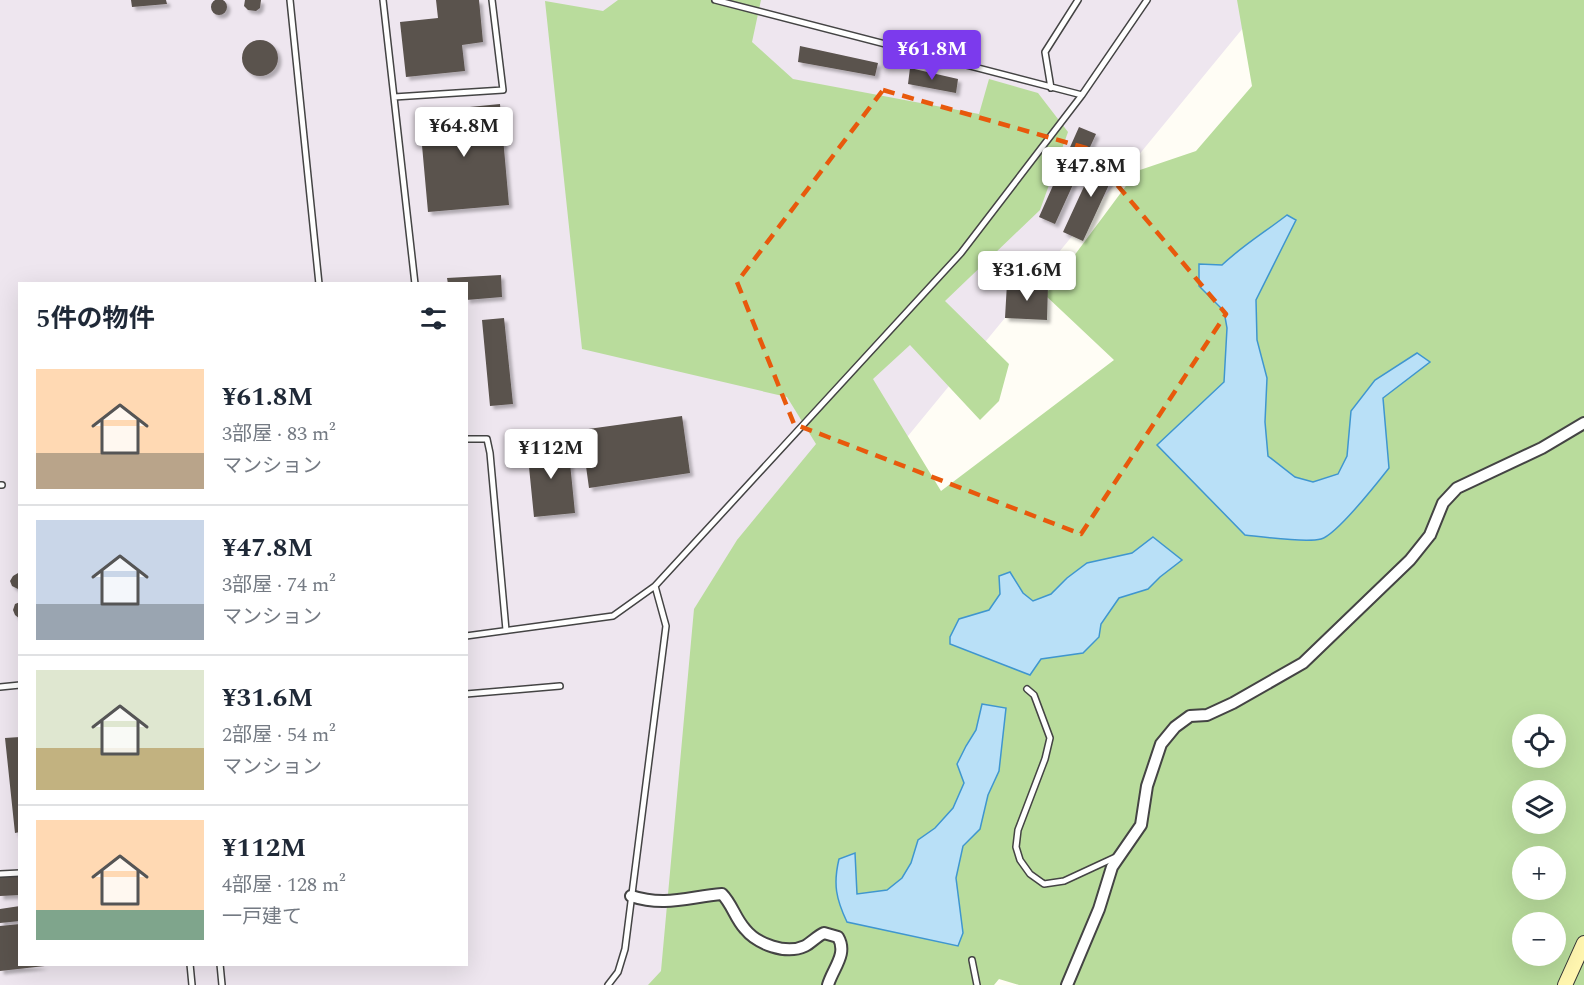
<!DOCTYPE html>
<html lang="ja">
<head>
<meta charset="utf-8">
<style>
  :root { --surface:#fff; --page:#f2f2f3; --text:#1f2937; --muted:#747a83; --line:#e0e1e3; --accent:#7c3aed }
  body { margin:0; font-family:Spectral,"Noto Sans JP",serif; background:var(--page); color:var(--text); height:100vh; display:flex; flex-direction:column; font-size:22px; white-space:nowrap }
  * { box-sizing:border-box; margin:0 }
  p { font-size:20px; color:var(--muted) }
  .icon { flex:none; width:33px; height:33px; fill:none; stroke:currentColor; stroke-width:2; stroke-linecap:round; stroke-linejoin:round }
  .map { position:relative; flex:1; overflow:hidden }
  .details { position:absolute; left:18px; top:282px; width:450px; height:684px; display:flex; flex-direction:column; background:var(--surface); border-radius:0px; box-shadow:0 6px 24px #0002 }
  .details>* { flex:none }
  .fabs { position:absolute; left:1512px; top:714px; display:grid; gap:12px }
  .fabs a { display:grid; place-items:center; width:54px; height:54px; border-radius:50%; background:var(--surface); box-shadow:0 6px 24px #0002; font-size:30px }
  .price { position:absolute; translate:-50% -51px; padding:0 14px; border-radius:6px; background:#fff; color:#222; font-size:20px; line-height:39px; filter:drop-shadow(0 2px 3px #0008) }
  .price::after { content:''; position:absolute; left:50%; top:36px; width:18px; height:14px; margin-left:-9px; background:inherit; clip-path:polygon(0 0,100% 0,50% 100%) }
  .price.on { background:var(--accent); color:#fff }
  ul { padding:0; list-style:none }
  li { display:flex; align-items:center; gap:18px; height:150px; padding:0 18px }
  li+li { border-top:2px solid var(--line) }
  li span { display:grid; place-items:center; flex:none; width:168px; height:120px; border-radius:0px; color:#555 }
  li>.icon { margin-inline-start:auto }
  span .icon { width:72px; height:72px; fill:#fffc; stroke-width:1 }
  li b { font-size:26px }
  h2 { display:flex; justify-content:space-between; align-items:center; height:72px; padding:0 18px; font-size:26px }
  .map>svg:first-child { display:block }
  .industrial { fill:#eee6ef; fill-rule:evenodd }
  .forest { fill:#b9dc9c; fill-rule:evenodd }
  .water { fill:#b9e0f7; stroke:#3f96cf; stroke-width:1.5 }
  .building { fill:#5a524d; filter:url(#shadow) }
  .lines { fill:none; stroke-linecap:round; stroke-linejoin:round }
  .lane-casing { stroke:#444; stroke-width:8 }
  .street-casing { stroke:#444; stroke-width:14 }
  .secondary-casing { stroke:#333; stroke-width:16 }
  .lane { stroke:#fff; stroke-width:5 }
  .street { stroke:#fff; stroke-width:10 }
  .secondary { stroke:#fff6b0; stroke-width:14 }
  .marked { fill:none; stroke:#e8590c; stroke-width:4.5; stroke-dasharray:12 8; stroke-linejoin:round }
</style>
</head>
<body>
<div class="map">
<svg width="1584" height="985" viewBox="0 0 1584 985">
  <defs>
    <filter id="shadow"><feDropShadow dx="3.5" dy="3.5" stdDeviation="1.5" flood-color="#0004"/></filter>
  </defs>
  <rect width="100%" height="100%" fill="#fffdf5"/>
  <path class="industrial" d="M0 0H1266L761 615 692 985H0ZM20 284H466V964H20Z"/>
  <path class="forest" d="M618 0H761L752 42 793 79 979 114 989 79 1038 93 1068 132 1040 210 945 301 1009 364 999 401 980 420 910 345 873 379 941 491 1114 360 1045 295 1137 171 1196 151 1252 86 1237 0H1584V985H1019L999 979 994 985H648L661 971 694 609 737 540 816 444 787 397 582 349 545 1 603 11ZM1522 724H1556V758H1522ZM1522 790H1556V824H1522ZM1522 856H1556V890H1522ZM1522 922H1556V956H1522Z"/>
  <path class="water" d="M1287 215 1296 220 1256 300 1257 340 1267 378 1265 422 1268 456 1295 477 1313 482 1338 474 1347 456 1351 411 1375 380 1417 353 1430 362 1383 398 1389 468C1378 482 1336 535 1321 539 1305 543 1263 537 1245 535L1157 445 1224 382 1227 328 1224 311 1199 286V264L1222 265C1242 246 1265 232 1287 215Z
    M1153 537 1182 560 1160 577 1148 589 1119 598 1101 624 1099 637 1083 653 1041 659 1030 675 950 644V637L959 619 989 610 1000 594 999 576 1010 572 1023 593 1033 601 1051 594 1067 578 1087 563 1132 553Z
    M982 704 1006 708 999 771 988 795 980 829 963 846 956 878 963 933 958 946 847 922C836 899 833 884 839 859L855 853 857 894 887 890 902 878 911 863 918 840 935 828 953 808 964 783 957 764 966 746 976 730Z"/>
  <path class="building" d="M211 7a8 8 0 1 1 16 0a8 8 0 1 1-16 0Z
    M131 0H166L167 4 132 7Z
    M245 0H261L260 8 256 11 248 10 244 6Z
    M436 0H479L483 42 462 45 465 71 406 77 400 22 438 18Z
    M242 58a18 18 0 1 1 36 0a18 18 0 1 1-36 0Z
    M800 46 878 63 875 76 798 62Z
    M910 68 958 79 956 93 908 84Z
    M500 104 509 205 428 212 419 112Z
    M1079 127 1096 134 1055 224 1039 217Z
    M1099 154 1119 163 1083 241 1063 232Z
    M501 275 502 297 466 300V284H448L447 278Z
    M1007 283 1048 285 1047 320 1005 318Z
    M504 318 513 404 490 406 482 320Z
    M682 416 690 473 589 488 581 430Z
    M568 443 575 513 534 517 527 447Z
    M18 573H20V590L12 586 10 581 13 576Z
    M20 602V619L15 615 13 610 15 604Z
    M20 737V832L15 833 5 738Z
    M20 876V895L0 896V877Z
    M20 906V921L0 923V909Z
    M20 924V964L45 966 0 971V926Z"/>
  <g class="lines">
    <g class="lane-casing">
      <path id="lane" d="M290 0 319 284
        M383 0 415 284
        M715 0 1082 95
        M1051 88 1045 52 1078 0
        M394 97 503 90 492 0
        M466 439H487L490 453 506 630
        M0 485H2
        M466 636 613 616 655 586 961 253 1082 95 1147 0
        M0 687 20 685
        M1027 689 1034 695 1050 738 1045 759 1018 830 1016 847 1020 860 1030 874 1044 884 1064 881 1118 856
        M466 694 560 686
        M0 874 20 873
        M972 960 977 985
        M190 964 192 985
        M220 964 222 985
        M608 985 618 972 625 949 666 626 655 586"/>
    </g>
    <g class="street-casing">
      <path id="street" d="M631 896C665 907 688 897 722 894 732 904 735 918 745 929 757 944 786 955 805 946 811 943 817 936 824 933L838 937C848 954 833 968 828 985
        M1067 985 1099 909 1112 867 1141 825 1147 786 1161 744 1175 727 1190 716 1207 715 1233 703 1303 663 1410 560 1430 535 1443 503 1457 488 1542 448 1584 423"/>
    </g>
    <g class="secondary-casing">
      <path id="secondary" d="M1565 985 1584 943"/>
    </g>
    <use href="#lane" class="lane"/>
    <use href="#street" class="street"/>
    <use href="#secondary" class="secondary"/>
  </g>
  <path class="marked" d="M883 90 1086 148 1226 314 1081 534 794 424 737 282Z"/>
</svg>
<div class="fabs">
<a><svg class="icon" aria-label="locate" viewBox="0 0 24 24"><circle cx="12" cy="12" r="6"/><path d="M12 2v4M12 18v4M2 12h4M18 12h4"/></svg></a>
<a><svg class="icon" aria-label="layers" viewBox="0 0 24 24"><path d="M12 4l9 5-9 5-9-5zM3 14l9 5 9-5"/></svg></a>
<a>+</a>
<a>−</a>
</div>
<b class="price on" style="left:932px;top:81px">¥61.8M</b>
<b class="price" style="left:464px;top:158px">¥64.8M</b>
<b class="price" style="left:1091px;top:198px">¥47.8M</b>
<b class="price" style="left:1027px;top:302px">¥31.6M</b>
<b class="price" style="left:551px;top:480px">¥112M</b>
<section class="details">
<h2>5件の物件<svg class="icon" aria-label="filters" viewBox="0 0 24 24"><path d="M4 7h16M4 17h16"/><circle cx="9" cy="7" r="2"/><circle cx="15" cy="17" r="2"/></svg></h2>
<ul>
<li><span style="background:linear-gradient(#ffd9b3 70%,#b9a48a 0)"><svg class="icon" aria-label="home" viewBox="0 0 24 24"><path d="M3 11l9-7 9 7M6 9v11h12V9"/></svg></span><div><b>¥61.8M</b><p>3部屋 · 83 m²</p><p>マンション</p></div></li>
<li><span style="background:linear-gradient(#c9d6e8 70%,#9aa5b1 0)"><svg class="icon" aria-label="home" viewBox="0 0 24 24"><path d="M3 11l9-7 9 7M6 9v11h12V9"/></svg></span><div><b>¥47.8M</b><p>3部屋 · 74 m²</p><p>マンション</p></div></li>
<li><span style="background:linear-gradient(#dfe7d0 65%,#c2b280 0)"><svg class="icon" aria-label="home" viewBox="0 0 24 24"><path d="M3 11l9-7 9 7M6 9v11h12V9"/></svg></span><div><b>¥31.6M</b><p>2部屋 · 54 m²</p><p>マンション</p></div></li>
<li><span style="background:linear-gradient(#ffd9b3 75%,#7fa58c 0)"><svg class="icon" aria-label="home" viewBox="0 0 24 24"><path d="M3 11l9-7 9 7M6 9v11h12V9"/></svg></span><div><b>¥112M</b><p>4部屋 · 128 m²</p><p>一戸建て</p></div></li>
</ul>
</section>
</div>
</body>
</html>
